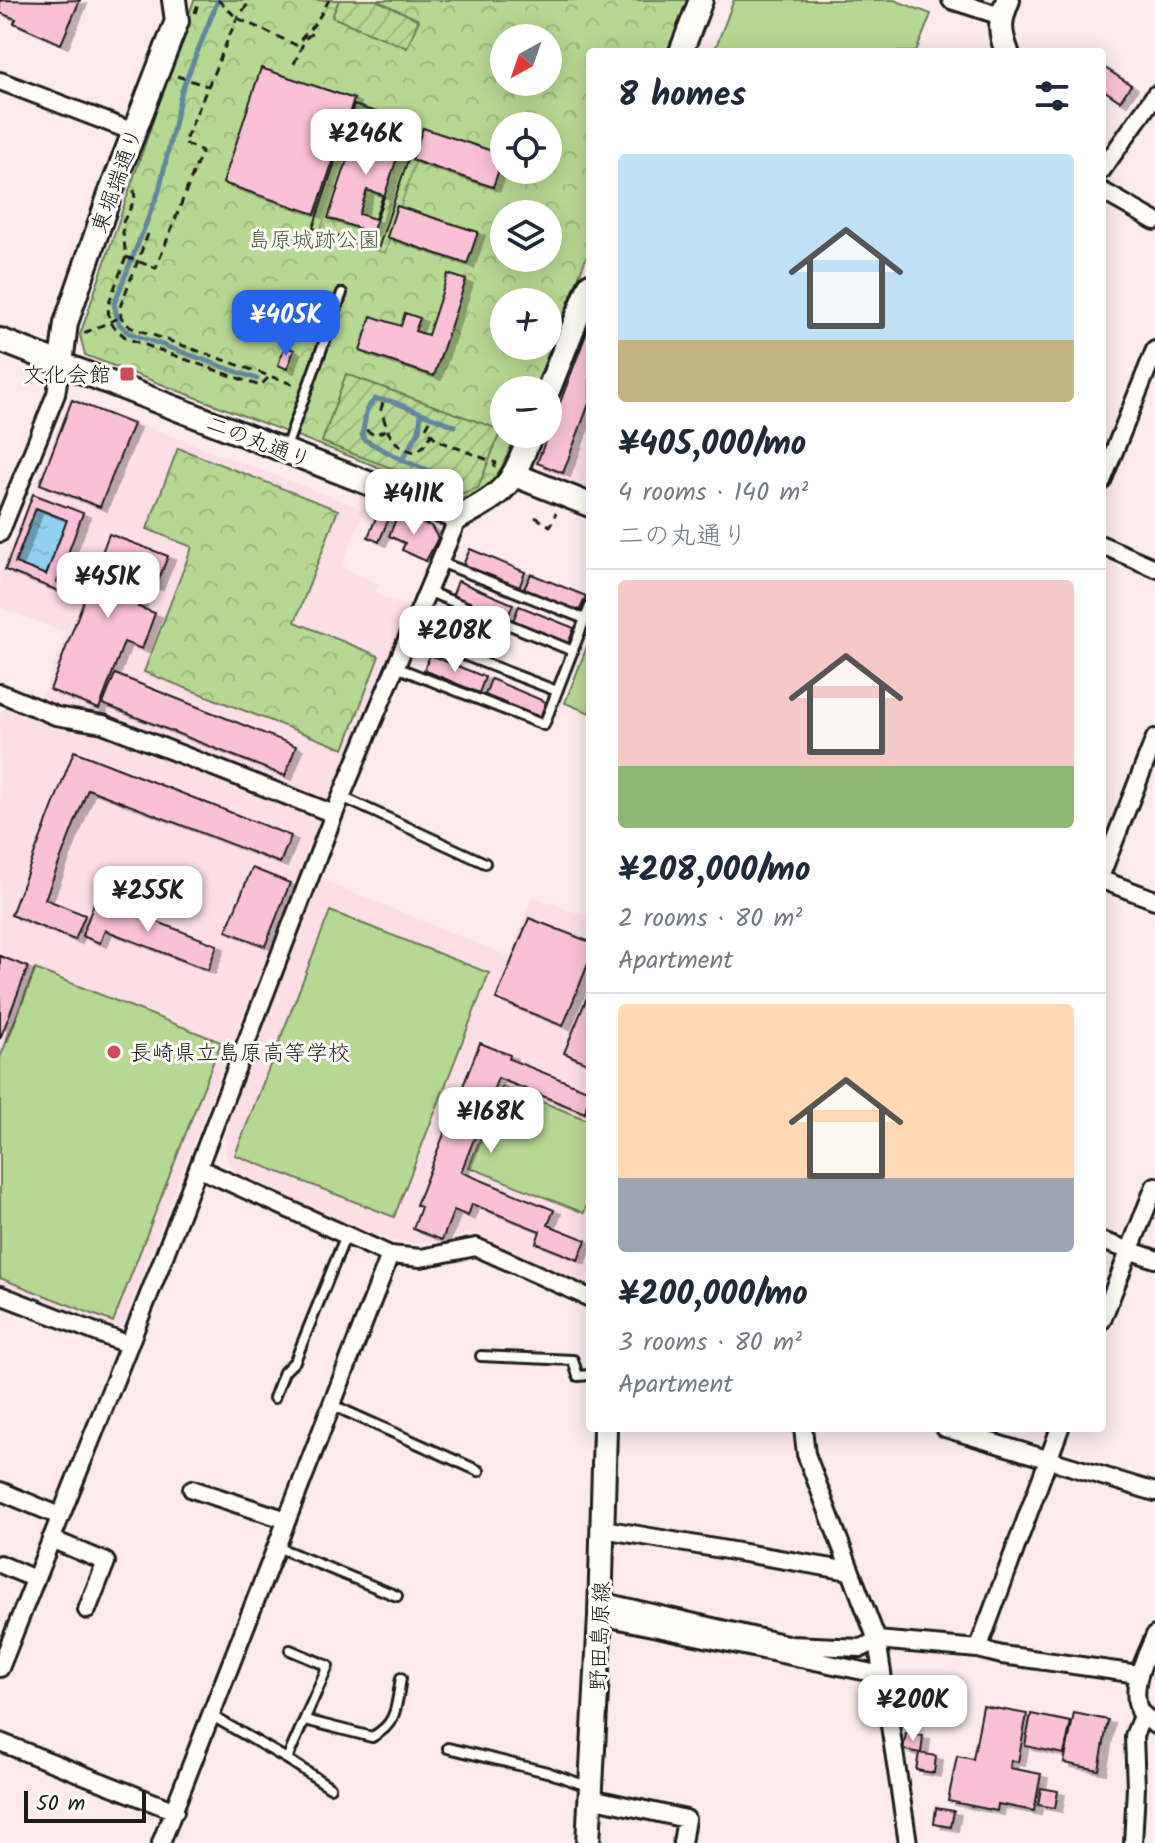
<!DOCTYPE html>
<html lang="en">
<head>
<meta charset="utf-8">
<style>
  :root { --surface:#fff; --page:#f6f6f7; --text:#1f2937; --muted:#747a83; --line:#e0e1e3; --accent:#2563eb }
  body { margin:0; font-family:Kalam,"Klee One",sans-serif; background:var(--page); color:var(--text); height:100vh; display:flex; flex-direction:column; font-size:30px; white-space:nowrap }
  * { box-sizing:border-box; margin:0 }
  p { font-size:26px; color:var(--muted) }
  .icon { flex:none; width:44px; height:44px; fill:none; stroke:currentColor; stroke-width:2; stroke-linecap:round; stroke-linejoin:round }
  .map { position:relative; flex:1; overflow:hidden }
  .panel { position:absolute; left:586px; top:48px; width:520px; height:1384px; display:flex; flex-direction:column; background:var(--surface); border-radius:8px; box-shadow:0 4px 20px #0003 }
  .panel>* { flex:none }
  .needle { width:52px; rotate:220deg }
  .controls { position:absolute; left:490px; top:24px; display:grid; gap:16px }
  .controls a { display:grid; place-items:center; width:72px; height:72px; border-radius:50%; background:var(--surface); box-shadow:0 4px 20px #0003; font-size:40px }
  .scale { position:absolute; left:24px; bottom:20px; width:122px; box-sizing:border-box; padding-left:8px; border:4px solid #1c1c1c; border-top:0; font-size:22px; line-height:28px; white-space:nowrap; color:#1c1c1c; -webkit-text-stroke:6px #fdfcf7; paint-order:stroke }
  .price { position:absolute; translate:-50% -68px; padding:0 18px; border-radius:16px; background:#fff; color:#222; font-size:26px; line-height:52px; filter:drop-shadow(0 2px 4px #0008) }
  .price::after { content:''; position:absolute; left:50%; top:48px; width:24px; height:18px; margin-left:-12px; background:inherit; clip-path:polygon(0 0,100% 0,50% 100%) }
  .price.current { background:var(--accent); color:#fff }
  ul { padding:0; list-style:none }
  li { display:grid; align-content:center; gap:16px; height:424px; padding:0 32px }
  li+li { border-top:2px solid var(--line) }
  li span { display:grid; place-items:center; height:248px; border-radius:8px; color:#555 }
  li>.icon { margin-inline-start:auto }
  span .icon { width:144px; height:144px; fill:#fffc; stroke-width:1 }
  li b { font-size:34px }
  h2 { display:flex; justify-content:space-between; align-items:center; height:96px; padding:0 32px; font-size:34px }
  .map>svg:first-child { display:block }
  .built { fill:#fbdee6 }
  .forest { fill:url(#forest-crowns); stroke:#6a7a57; stroke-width:2; fill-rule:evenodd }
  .garden { fill:url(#garden-furrows); stroke:#6a7a57; stroke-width:2 }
  .pitch { fill:#b7d892; stroke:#6a7a57; stroke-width:2 }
  .water { fill:url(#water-ripples); stroke:#63889d; stroke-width:2 }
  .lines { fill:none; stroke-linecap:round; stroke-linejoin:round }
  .stream { stroke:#63889d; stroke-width:5 }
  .building { fill:#fac1d6; stroke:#1c1c1c; stroke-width:2; fill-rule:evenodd; filter:url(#shadow) }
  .lane-casing { stroke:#1c1c1c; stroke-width:14 }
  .street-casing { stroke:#1c1c1c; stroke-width:22 }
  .secondary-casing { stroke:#1c1c1c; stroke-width:28 }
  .path { stroke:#1c1c1c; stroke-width:3; stroke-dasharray:8 6; stroke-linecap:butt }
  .lane { stroke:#fdfcf7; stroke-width:8 }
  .street { stroke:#fdfcf7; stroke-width:16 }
  .secondary { stroke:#fdfcf7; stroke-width:22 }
  .poi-dot { fill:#d1495b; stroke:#fdfcf7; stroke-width:3 }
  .labels { text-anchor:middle; stroke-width:6; stroke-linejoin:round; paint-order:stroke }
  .street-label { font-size:22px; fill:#1c1c1c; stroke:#fdfcf7 }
  .park-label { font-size:22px; fill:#525e45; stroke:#fdfcf7 }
  .poi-label { font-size:22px; fill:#1c1c1c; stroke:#fdfcf7; text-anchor:end }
</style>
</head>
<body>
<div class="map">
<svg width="1155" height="1843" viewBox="0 0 1155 1843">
  <defs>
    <pattern id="forest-crowns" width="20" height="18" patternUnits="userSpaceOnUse" patternTransform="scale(2)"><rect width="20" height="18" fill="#b7d892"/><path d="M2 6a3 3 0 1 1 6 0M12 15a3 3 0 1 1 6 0" fill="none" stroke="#9db97d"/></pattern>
    <pattern id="garden-furrows" width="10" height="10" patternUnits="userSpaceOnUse" patternTransform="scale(2)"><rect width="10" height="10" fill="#b7d892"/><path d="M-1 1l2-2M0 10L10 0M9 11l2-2" fill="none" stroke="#9db97d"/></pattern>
    <pattern id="water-ripples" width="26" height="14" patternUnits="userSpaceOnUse" patternTransform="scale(2)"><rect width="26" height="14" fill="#92d0f3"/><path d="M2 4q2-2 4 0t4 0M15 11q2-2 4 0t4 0" fill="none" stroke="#7db2d0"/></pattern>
    <filter id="shadow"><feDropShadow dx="7" dy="4" stdDeviation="0" flood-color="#0004"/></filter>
  </defs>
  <rect width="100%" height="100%" fill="#fceaed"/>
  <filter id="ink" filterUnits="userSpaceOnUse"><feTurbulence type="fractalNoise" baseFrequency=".0125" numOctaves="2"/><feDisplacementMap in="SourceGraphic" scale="16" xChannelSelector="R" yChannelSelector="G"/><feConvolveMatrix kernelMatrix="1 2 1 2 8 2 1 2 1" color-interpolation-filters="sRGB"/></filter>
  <g filter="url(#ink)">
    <path class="built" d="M590 306V494L535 472 530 461 540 434H548V414Z
      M70 397 364 510 341 568 379 584 375 594 412 608 327 804 39 704 66 632 0 607V575Z
      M3 707 52 727 95 731 320 819 119 1333 0 1286V714Z
      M319 879 510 957 532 896 590 918V1274L584 1278H573L473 1233 434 1242 409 1243 385 1238 248 1183 231 1168 225 1150 228 1117Z"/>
    <path class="forest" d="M194 0H688L667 52H590V248L534 390H504V434H516C504 465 496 490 461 499L85 355 80 335ZM504 38H548V82H504ZM504 126H548V170H504ZM504 214H548V258H504ZM504 302H548V346H504Z
      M178 448 338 510 295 622 379 656 344 749 144 672 192 547 147 529Z"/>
    <path class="garden" d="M339 0H376L419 20 407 48 332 17Z
      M346 374 501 430 478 488 460 494 322 442Z"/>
    <path class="pitch" d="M734 0H894L931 14 916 52H714Z
      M590 639V713L565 703Z
      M330 911 489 973 394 1217 235 1155Z
      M35 969 221 1042 113 1322 0 1278V1058Z
      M502 1086 590 1121V1197L584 1213 469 1167Z"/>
    <path class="water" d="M36 508 67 520 46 575 15 563Z"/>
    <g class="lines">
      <path class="stream" d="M218 0 182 90 159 191 114 304 119 324 129 333 257 379
        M402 460 419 431 421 414
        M450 479 402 460 365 440 362 435 367 409 375 399 391 401 455 426"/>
    </g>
    <path class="building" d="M0 0 54 1 80 0 61 44 14 23 16 19 0 13Z
      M1102 66 1131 85 1120 101 1102 89Z
      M261 68 354 99 315 214 223 183Z
      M354 105 419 126 378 249 313 228ZM360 122 404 137 372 233 328 218Z
      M354 105 419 126 378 249 313 228Z
      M423 128 504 155 493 187 412 160Z
      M367 190 383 195 375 219 359 214Z
      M397 206 478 232 467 264 387 237Z
      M448 274 466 280 434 376 360 351 371 316 401 326 405 313 420 318 415 331 428 335Z
      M590 324V401L563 473 537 463Z
      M285 346 294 350 287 369 278 365Z
      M72 400 133 424 100 507 40 484Z
      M33 494 83 513 67 556 85 563 72 596 5 570ZM36 508 67 520 46 575 15 563ZM64 563 77 568 70 587 57 582Z
      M380 508 391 513 379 542 368 537Z
      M398 514 431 526 438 538 426 561 402 550 405 543 389 536Z
      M109 534 168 556 156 586 147 583 138 607 155 613 142 649 124 642 99 709 50 690Z
      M470 549 525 572 519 588 463 565Z
      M531 574 586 596 579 612 524 589Z
      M458 581 513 604 507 619 452 597Z
      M519 606 574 628 568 644 513 621Z
      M442 623 483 639 477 654 437 639Z
      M430 655 485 677 479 693 424 670Z
      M115 674 296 746 285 776 103 704Z
      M491 679 546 702 540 717 485 695Z
      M74 751 291 836 280 863 88 789 45 899 85 915 75 940 11 915Z
      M252 868 290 883 265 946 226 931Z
      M96 898 217 945 208 970 105 930 100 943 82 936Z
      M529 918 590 942V959L563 1026 496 999Z
      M0 956 28 967 0 1039Z
      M590 990V1064L564 1053Z
      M480 1043 510 1055 509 1059 590 1091 585 1113 498 1078 461 1172 554 1210 548 1225 586 1240 578 1260 536 1243 540 1231 472 1204 468 1216 454 1210 442 1240 413 1229 421 1207 416 1205Z
      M934 1680 957 1685 952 1706 930 1702Z
      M983 1706 1027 1714 1018 1762 1011 1760 1010 1768 1041 1774 1034 1811 998 1804 997 1811 948 1801 957 1756 973 1759Z
      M1074 1713 1108 1720 1099 1770 1064 1763Z
      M1031 1714 1071 1722 1064 1754 1025 1746Z
      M906 1733 923 1736 921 1753 903 1750Z
      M919 1753 936 1756 934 1773 916 1770Z
      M1041 1788 1058 1791 1055 1808 1038 1805Z
      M936 1808 954 1811 951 1827 934 1824Z"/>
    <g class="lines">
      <g class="lane-casing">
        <path id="lane" d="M285 450 342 293
          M440 562 585 619
          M427 591 573 651
          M409 634 557 691
          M396 667 544 725 590 606
          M342 797 485 863
          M481 1356 573 1360 578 1376 590 1375
          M274 1398 284 1372 295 1361 346 1235
          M332 1405 479 1471
          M277 1547 397 1596
          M212 1716 287 1759 330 1787
          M305 1720 372 1737C398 1723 396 1706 401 1678
          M448 1748 547 1772 587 1786
          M287 1759 328 1666 290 1650"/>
      </g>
      <g class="street-casing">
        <path id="street" d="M951 0 1001 16
          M0 81 134 132
          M1102 170 1155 95
          M1102 191 1155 221
          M1102 481 1155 350
          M0 533 56 394 61 363
          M1102 545 1155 568
          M0 693 56 716 103 724 334 814
          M1102 872 1155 738
          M1102 880 1155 900
          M198 1168 390 1255 421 1258 476 1247 590 1298
          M1102 1241 1155 1259
          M0 1295 129 1345
          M1102 1320 1155 1186
          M803 1428 806 1454 877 1640 908 1843
          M945 1428 1155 1492
          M192 1489 287 1520
          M0 1491 60 1516
          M603 1529 850 1571
          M51 1539 106 1562 87 1610
          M0 1564 35 1579
          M600 1601 791 1645 862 1648 877 1640 978 1649 1002 1655 1138 1674
          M600 1616 882 1675
          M1155 1635C1145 1660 1130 1683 1139 1711L1155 1725
          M978 1649 1060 1428
          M0 1668 160 1267 334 814 458 518
          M0 1742 175 1811
          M591 1798 686 1819 682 1843
          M161 1843 390 1255
          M1133 1843 1136 1788 1134 1736 1142 1716"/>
      </g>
      <g class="secondary-casing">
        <path id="secondary" d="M681 52 701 0
          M1007 52C999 31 999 21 1008 0
          M0 340 458 518C509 490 510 487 531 434
          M61 363 66 323 110 194 177 21 174 0
          M548 391 590 285
          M515 475 590 505
          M588 1843 600 1616 605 1428"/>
      </g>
      <path class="path" d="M218 0 237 18 296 45 317 21 329 0
        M195 13 199 0
        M294 64 305 39 313 32
        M177 76 207 86
        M134 190 135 199 122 224 126 257 108 305 109 322 126 338 260 386 268 378
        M148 234 120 307 121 317 130 327 295 385
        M126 257 156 268 202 151 184 143 237 18 251 0
        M84 333 121 317
        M383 403 381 409C387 427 387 441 407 449 411 451 414 453 419 450 423 448 428 439 431 435
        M430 421 426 428 437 440 496 463 494 467
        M366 430 374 435 386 430
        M535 517 550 526 556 513"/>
      <use href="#lane" class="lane"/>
      <use href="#street" class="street"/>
      <use href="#secondary" class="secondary"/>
    </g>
  </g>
  <g class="poi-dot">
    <rect x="119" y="366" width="16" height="16" rx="4"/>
    <circle cx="114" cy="1052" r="8"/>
  </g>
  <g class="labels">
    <g class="street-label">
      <text transform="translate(116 180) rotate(-70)" y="8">東堀端通り</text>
      <text transform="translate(259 441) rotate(21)" y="8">二の丸通り</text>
      <text transform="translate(599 1636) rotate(-88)" y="8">野田島原線</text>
    </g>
    <g class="park-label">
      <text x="314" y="247">島原城跡公園</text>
    </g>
    <g class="poi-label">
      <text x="111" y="382">文化会館</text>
      <text x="130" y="1060" text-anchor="start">長崎県立島原高等学校</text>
    </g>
  </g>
</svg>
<div class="controls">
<a><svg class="needle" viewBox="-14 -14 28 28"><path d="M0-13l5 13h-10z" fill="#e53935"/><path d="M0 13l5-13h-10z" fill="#747a83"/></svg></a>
<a><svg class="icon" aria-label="locate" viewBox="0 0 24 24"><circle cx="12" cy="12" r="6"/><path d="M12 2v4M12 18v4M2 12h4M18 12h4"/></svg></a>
<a><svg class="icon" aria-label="layers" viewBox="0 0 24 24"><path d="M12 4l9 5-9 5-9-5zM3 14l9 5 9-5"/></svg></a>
<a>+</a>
<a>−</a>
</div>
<div class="scale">50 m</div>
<b class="price" style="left:366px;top:177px">¥246K</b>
<b class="price current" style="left:286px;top:358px">¥405K</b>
<b class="price" style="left:414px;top:537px">¥411K</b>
<b class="price" style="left:108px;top:620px">¥451K</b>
<b class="price" style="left:455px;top:674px">¥208K</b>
<b class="price" style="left:148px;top:934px">¥255K</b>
<b class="price" style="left:491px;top:1155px">¥168K</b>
<b class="price" style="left:913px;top:1743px">¥200K</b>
<section class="panel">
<h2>8 homes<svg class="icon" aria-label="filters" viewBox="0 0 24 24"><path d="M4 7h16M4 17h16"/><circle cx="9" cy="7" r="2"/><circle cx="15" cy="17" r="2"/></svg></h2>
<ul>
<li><span style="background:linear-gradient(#bfe0f5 75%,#c2b280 0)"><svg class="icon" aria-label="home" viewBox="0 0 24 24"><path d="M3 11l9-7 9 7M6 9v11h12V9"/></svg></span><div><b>¥405,000/mo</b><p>4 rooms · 140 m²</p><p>二の丸通り</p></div></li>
<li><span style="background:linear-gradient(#f6c9c9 75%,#8fb573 0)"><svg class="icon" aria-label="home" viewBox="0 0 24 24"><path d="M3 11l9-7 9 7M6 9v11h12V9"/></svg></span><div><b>¥208,000/mo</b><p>2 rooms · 80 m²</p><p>Apartment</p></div></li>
<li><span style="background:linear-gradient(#ffd9b3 70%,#9aa5b1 0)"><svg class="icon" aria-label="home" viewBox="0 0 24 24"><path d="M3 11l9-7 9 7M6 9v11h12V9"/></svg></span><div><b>¥200,000/mo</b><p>3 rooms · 80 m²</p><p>Apartment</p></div></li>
</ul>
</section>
</div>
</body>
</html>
